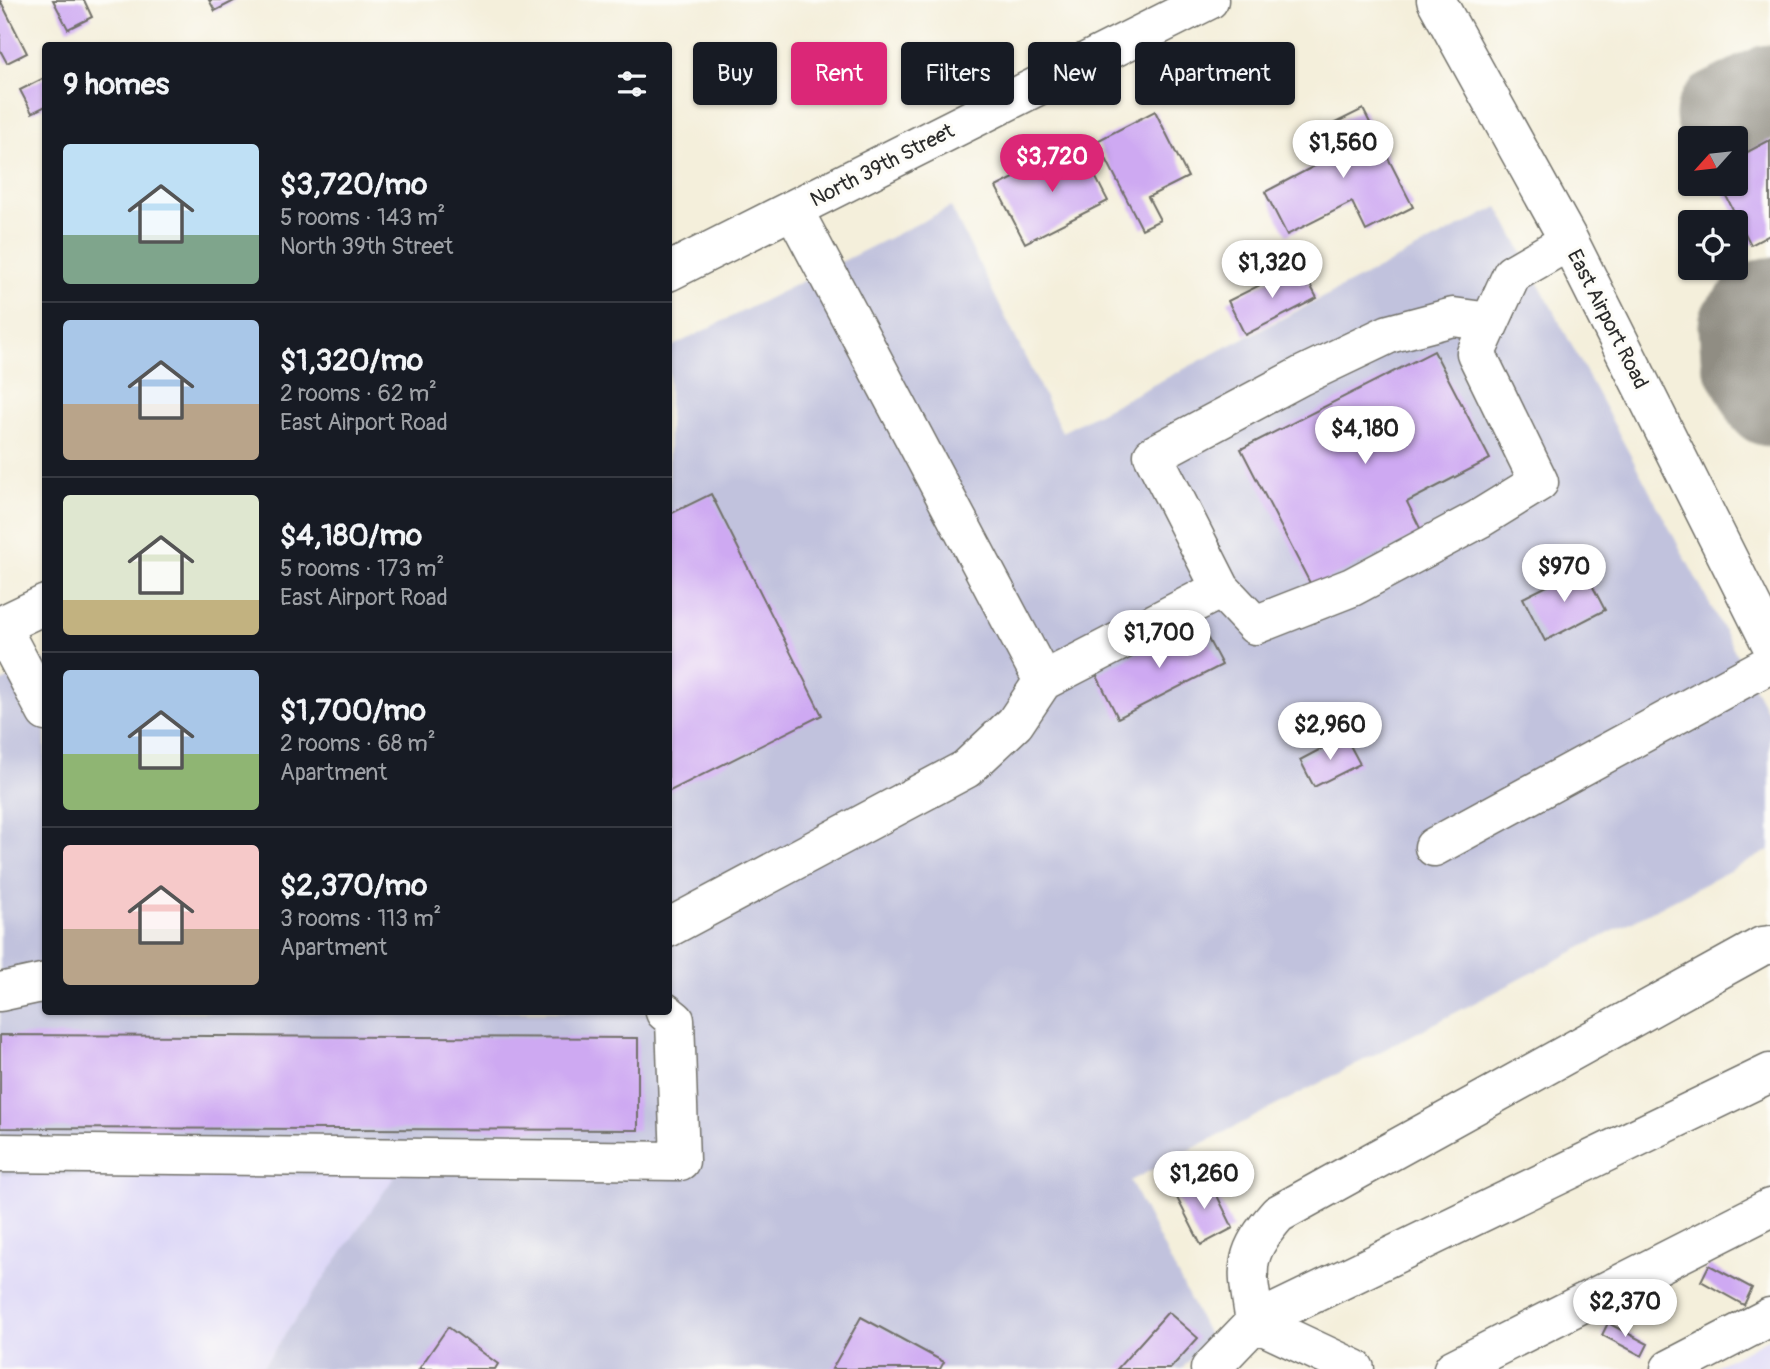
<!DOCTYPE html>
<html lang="en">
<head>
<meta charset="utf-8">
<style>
  :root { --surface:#171b24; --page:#20242c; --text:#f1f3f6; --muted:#9ea1a6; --line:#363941; --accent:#db2777 }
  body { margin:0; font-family:Pangolin,sans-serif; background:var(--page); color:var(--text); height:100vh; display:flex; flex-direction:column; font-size:26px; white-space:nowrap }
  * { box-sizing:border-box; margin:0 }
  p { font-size:23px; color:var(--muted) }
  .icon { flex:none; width:38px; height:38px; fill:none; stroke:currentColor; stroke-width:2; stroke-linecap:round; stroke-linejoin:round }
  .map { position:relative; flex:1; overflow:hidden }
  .side { position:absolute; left:42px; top:42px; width:630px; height:973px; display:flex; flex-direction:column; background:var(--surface); border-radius:7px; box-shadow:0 2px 5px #0004 }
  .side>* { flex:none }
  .hud { position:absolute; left:693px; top:42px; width:665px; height:63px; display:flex; gap:14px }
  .needle { width:46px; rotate:243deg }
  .buttons { position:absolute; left:1678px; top:126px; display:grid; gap:14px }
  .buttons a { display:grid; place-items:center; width:70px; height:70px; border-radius:7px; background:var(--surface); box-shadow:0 2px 5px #0004; font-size:35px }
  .price { position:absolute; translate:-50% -60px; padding:0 16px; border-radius:24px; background:#fff; color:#222; font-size:23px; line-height:46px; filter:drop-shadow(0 2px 4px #0008) }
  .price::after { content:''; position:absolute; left:50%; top:42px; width:21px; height:16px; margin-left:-10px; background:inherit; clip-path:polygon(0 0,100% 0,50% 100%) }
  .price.selected { background:var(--accent); color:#fff }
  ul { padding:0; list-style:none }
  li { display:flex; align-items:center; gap:21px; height:175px; padding:0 21px }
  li+li { border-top:2px solid var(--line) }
  li span { display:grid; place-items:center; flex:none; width:196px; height:140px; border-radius:7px; color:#555 }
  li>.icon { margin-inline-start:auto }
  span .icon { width:84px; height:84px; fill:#fffc; stroke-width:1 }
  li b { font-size:30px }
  h2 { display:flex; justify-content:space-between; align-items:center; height:84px; padding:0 21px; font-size:30px }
  .chip { padding:0 24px; border-radius:7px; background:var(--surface); box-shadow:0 2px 5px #0004; font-size:24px; line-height:63px }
  .chip.selected { background:var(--accent); color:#fff }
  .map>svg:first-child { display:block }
  .built { fill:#dbd6f7 }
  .industrial { fill:#c1c2dd }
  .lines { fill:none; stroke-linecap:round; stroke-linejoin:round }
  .taxiway { stroke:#908d83; stroke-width:91 }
  .building { fill:#cea9f2 }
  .minor-casing { stroke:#717069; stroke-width:41 }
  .minor { stroke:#fff; stroke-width:38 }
  .labels { text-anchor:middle; stroke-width:6; stroke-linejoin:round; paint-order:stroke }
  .street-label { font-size:21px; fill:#2b2b2b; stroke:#fdfcf7 }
</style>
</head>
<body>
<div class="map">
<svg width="1770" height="1369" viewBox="0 0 1770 1369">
  <rect width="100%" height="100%" fill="#fdfcf7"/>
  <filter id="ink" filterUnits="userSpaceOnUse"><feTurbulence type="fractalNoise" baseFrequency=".0143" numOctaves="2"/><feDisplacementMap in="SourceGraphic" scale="14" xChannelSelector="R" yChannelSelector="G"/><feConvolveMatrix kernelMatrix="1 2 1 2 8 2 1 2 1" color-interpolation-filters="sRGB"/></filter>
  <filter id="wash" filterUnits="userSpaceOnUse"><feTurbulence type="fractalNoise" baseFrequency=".00686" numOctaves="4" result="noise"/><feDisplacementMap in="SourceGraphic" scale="28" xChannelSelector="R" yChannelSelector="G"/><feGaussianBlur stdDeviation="1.57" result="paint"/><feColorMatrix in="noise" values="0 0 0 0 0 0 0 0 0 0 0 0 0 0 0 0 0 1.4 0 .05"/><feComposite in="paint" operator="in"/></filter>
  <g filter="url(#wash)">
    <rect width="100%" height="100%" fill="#f4efdb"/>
    <path class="built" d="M0 1175 396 1176 261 1369H0Z
      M1770 1338V1369H1710Z"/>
    <path class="industrial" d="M951 207 1062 432 1498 207 1770 717V850L1130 1181 1209 1337 1182 1369H261L395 1176 0 1175V683L45 660 46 1012H668L669 348Z"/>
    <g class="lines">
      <path class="taxiway" d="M1721 115 1770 90
        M1770 303 1762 307 1744 326 1746 356 1770 401"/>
    </g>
    <g id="blocks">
      <path class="building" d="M0 0 27 53 7 63 0 50Z
        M53 0H84L92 17 68 29Z
        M209 0H236L215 11Z
        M46 77V106L32 113 20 90Z
        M1363 109 1413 207 1366 231 1352 202 1287 235 1265 192 1326 160 1313 134Z
        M1155 111 1188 177 1148 197 1160 220 1142 229 1097 141Z
        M1770 140V235L1751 245 1720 184H1736V158Z
        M1079 145 1108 201 1025 243 996 187Z
        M1300 265 1317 298 1245 335 1228 301Z
        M1434 351 1490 459 1407 502 1422 532 1312 587 1241 449Z
        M711 494 822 715 668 792V515Z
        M1583 568 1605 610 1545 641 1523 598Z
        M1199 622 1222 665 1118 718 1096 674Z
        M1345 736 1360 764 1314 787 1300 760Z
        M0 1035 638 1038V1130L0 1128Z
        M1208 1177 1233 1228 1201 1245 1175 1194Z
        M1709 1265 1752 1288 1744 1305 1701 1281Z
        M1168 1312 1198 1338 1170 1369H1117Z
        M861 1317 944 1362 940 1369H832Z
        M1608 1323 1648 1344 1642 1356 1602 1335Z
        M448 1327 498 1364 495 1369H419Z"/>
    </g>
  </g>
  <g filter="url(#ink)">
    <use href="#blocks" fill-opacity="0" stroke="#717069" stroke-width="2"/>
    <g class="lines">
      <g class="minor-casing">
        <path id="minor" d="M1436 0 1569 241 1770 642
          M793 209 1043 681 1221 589
          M668 272 1209 0
          M1490 322 1453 317 1389 334 1301 376 1153 455 1221 589 1255 625 1352 587 1479 519 1539 482 1476 353 1512 274 1569 241
          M0 625 46 712
          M0 626 46 604
          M1434 847 1770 664
          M668 928 966 769 1015 723 1043 681
          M0 992 46 982
          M0 1153 680 1161 675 1020 665 1012
          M1210 1369 1255 1322 1770 1073
          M1355 1369 1255 1322C1247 1269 1240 1257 1278 1214L1762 946 1770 945
          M1453 1369 1770 1208
          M1670 1369 1770 1317"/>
      </g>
      <use href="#minor" class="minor"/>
    </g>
  </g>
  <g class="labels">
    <g class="street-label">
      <text transform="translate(882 165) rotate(-27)" y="7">North 39th Street</text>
      <text transform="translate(1608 319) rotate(63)" y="7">East Airport Road</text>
    </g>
  </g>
</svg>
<div class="buttons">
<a><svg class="needle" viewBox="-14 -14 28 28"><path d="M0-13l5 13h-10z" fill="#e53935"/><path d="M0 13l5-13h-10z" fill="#9ea1a6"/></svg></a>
<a><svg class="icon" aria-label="locate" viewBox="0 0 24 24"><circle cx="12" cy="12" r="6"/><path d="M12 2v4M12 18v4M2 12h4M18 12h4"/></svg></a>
</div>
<b class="price" style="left:1343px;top:180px">$1,560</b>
<b class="price selected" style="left:1052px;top:194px">$3,720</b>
<b class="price" style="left:1272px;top:300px">$1,320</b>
<b class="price" style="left:1365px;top:466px">$4,180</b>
<b class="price" style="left:1564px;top:604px">$970</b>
<b class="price" style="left:1159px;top:670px">$1,700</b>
<b class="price" style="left:1330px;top:762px">$2,960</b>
<b class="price" style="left:1204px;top:1211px">$1,260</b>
<b class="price" style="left:1625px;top:1339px">$2,370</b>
<div class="hud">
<a class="chip">Buy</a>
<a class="chip selected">Rent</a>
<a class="chip">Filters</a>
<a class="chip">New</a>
<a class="chip">Apartment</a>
</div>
<section class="side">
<h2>9 homes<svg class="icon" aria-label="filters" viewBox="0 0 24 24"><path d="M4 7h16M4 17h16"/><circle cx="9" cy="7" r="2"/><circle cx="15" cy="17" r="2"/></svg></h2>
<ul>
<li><span style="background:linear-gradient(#bfe0f5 65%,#7fa58c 0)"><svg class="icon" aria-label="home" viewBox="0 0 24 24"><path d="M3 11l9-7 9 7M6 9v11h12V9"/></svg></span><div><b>$3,720/mo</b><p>5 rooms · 143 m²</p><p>North 39th Street</p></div></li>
<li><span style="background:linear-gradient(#a9c7e8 60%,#b9a48a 0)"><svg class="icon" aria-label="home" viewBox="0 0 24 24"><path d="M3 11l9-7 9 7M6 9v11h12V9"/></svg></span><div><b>$1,320/mo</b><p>2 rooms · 62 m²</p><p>East Airport Road</p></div></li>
<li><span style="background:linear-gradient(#dfe7d0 75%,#c2b280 0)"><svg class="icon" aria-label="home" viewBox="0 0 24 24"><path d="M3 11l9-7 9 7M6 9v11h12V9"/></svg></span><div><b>$4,180/mo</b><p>5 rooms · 173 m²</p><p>East Airport Road</p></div></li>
<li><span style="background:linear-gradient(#a9c7e8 60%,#8fb573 0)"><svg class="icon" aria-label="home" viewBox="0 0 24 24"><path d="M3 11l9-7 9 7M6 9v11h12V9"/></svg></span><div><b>$1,700/mo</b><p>2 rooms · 68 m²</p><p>Apartment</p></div></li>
<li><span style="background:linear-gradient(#f6c9c9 60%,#b9a48a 0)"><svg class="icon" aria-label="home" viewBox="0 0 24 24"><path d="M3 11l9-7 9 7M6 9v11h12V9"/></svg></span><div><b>$2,370/mo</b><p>3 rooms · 113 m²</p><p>Apartment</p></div></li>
</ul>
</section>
</div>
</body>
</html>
